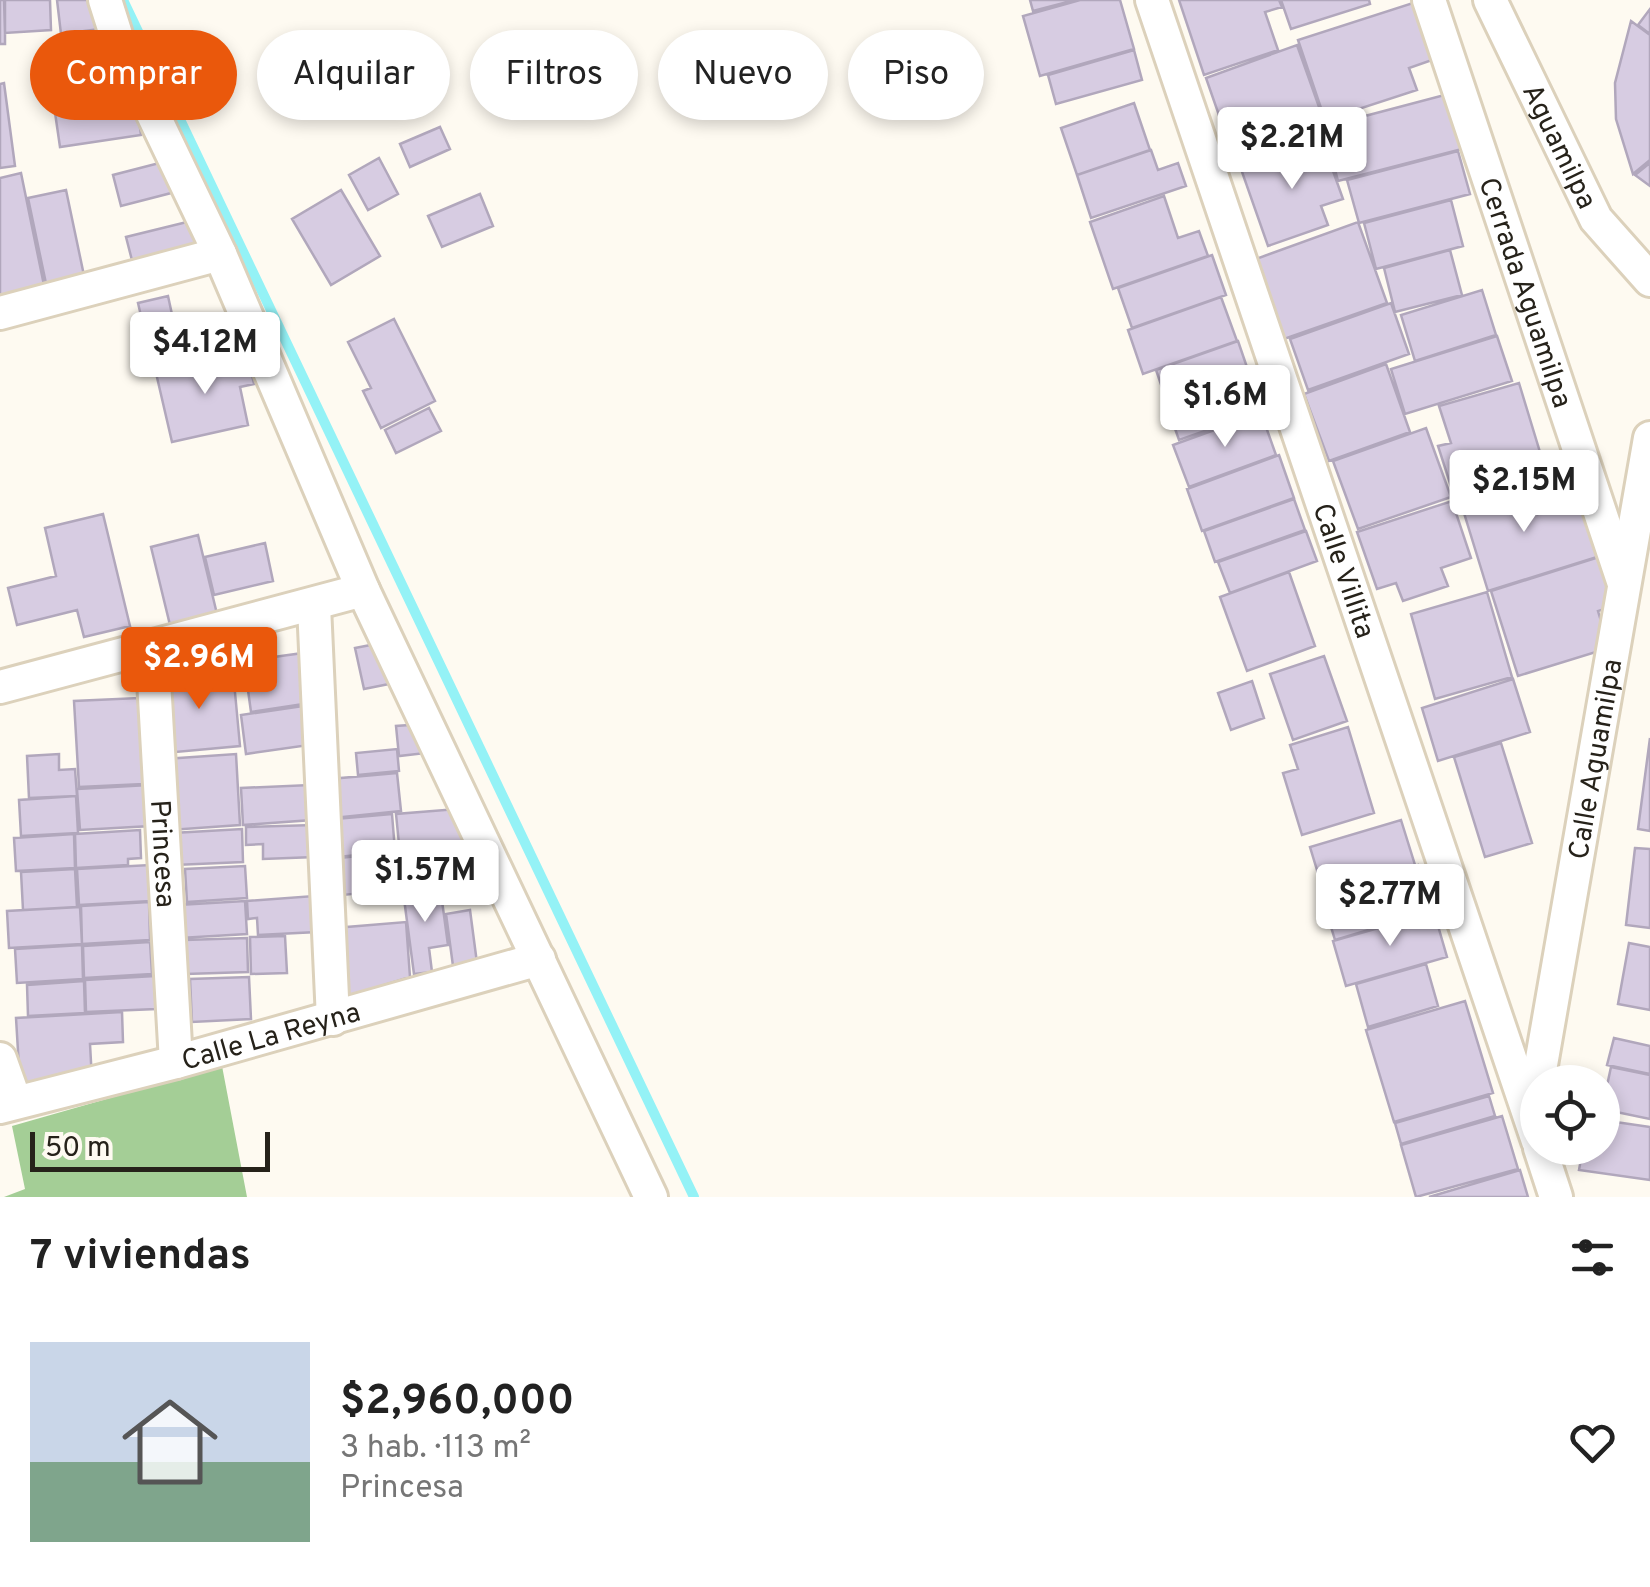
<!DOCTYPE html>
<html lang="es">
<head>
<meta charset="utf-8">
<style>
  :root { --surface:#fff; --page:#f2f2f2; --text:#222; --muted:#767676; --accent:#ea580c }
  body { margin:0; font-family:Overpass,sans-serif; background:var(--page); color:var(--text); height:100vh; display:flex; flex-direction:column; font-size:38px; white-space:nowrap }
  * { box-sizing:border-box; margin:0 }
  p { font-size:32px; color:var(--muted) }
  .icon { flex:none; width:55px; height:55px; fill:none; stroke:currentColor; stroke-width:2; stroke-linecap:round; stroke-linejoin:round }
  .map { position:relative; height:1197px; overflow:hidden }
  .panel { display:flex; flex-direction:column; background:var(--surface); flex:1 }
  .panel>* { flex:none }
  .banner { position:absolute; left:30px; top:30px; width:1000px; height:90px; display:flex; gap:20px }
  .fabs { position:absolute; left:1520px; top:1065px; display:grid; gap:20px }
  .fabs a { display:grid; place-items:center; width:100px; height:100px; border-radius:50%; background:var(--surface); box-shadow:0 5px 15px #0003; font-size:50px }
  .scale { position:absolute; left:30px; bottom:25px; width:240px; box-sizing:border-box; padding-left:10px; border:5px solid #26221a; border-top:0; font-size:28px; line-height:35px; white-space:nowrap; color:#26221a; -webkit-text-stroke:8px #fefaf1; paint-order:stroke }
  .price { position:absolute; translate:-50% -85px; padding:0 22px; border-radius:10px; background:#fff; color:#222; font-size:32px; line-height:65px; filter:drop-shadow(0 2px 5px #0008) }
  .price::after { content:''; position:absolute; left:50%; top:60px; width:30px; height:22px; margin-left:-15px; background:inherit; clip-path:polygon(0 0,100% 0,50% 100%) }
  .price.on { background:var(--accent); color:#fff }
  ul { padding:0; list-style:none }
  li { display:flex; align-items:center; gap:30px; height:250px; padding:0 30px }
  li span { display:grid; place-items:center; flex:none; width:280px; height:200px; border-radius:0px; color:#555 }
  li>.icon { margin-inline-start:auto }
  span .icon { width:120px; height:120px; fill:#fffc; stroke-width:1 }
  li b { font-size:42px }
  h2 { display:flex; justify-content:space-between; align-items:center; height:120px; padding:0 30px; font-size:42px }
  .chip { padding:0 35px; border-radius:45px; background:var(--surface); box-shadow:0 5px 15px #0003; font-size:35px; line-height:90px }
  .chip.on { background:var(--accent); color:#fff }
  .map>svg:first-child { display:block }
  .forest { fill:#a4ce96 }
  .lines { fill:none; stroke-linecap:round; stroke-linejoin:round }
  .stream { stroke:#94f2f6; stroke-width:10 }
  .building { fill:#d7cce2; stroke:#b1a7bc; stroke-width:2.5 }
  .minor-casing { stroke:#dcd1bb; stroke-width:38 }
  .minor { stroke:#fff; stroke-width:32 }
  .labels { text-anchor:middle; stroke-width:8; stroke-linejoin:round; paint-order:stroke }
  .street-label { font-size:28px; fill:#26221a; stroke:#fefaf1 }
</style>
</head>
<body>
<div class="map">
<svg width="1650" height="1197" viewBox="0 0 1650 1197">
  <rect width="100%" height="100%" fill="#fefaf1"/>
  <path class="forest" d="M222 1066 247 1197H4L25 1189 12 1126Z"/>
  <g class="lines">
    <path class="stream" d="M123 0 694 1197"/>
  </g>
  <path class="building" d="M0 0H5V44H0Z
    M4 0H50L51 30 5 33Z
    M57 0H97L100 29 61 34Z
    M1030 0H1075L1033 11Z
    M1080 0H1120L1134 49 1040 76 1023 16Z
    M1179 0H1279L1282 7 1265 12 1278 50 1204 75Z
    M1281 0H1369L1370 4 1291 29Z
    M1416 2 1435 59 1409 68 1417 90 1325 120 1298 40Z
    M1650 9V34L1638 25Z
    M1631 21 1650 35V160L1633 174 1616 119 1615 83Z
    M1297 45 1329 135 1237 167 1206 78Z
    M299 48 309 59 285 79 275 68Z
    M1134 50 1142 80 1056 104 1048 75Z
    M133 73 141 135 60 147 51 85Z
    M4 83 15 166 0 168V84Z
    M1452 93 1466 148 1338 181 1327 139 1334 137 1331 125Z
    M1134 103 1150 150 1077 175 1061 128Z
    M440 127 450 149 410 167 400 144Z
    M1322 140 1343 199 1321 206 1328 225 1268 246 1241 169Z
    M1151 150 1158 170 1178 163 1186 186 1091 218 1077 175Z
    M1458 151 1470 194 1359 223 1347 180Z
    M379 158 398 194 368 210 349 175Z
    M167 161 175 192 121 206 113 175Z
    M1650 163V186L1635 175Z
    M21 173 46 295 0 305V178Z
    M66 190 86 285 48 293 28 198Z
    M341 190 380 256 331 285 292 219Z
    M480 194 493 226 442 247 428 216Z
    M1164 196 1178 238 1199 231 1208 256 1113 289 1090 222Z
    M1451 200 1463 246 1376 269 1364 223Z
    M195 220 203 254 135 272 126 237Z
    M1358 222 1387 303 1284 339 1256 259Z
    M1450 250 1462 295 1395 312 1384 268Z
    M1212 255 1226 295 1132 328 1118 288Z
    M1482 290 1496 335 1415 361 1401 315Z
    M168 296 183 365 154 372 138 303Z
    M1221 297 1237 341 1143 374 1128 330Z
    M1391 303 1409 354 1308 390 1290 339Z
    M394 319 435 401 381 428 363 391 371 388 348 342Z
    M1497 336 1512 381 1405 414 1391 369Z
    M1238 341 1250 376 1168 405 1156 370Z
    M247 353 254 384 240 387 248 425 172 442 156 373Z
    M1386 364 1410 432 1329 461 1304 394Z
    M1233 383 1245 417 1179 440 1167 406Z
    M1519 383 1546 472 1455 499 1438 446 1451 443 1439 406Z
    M429 408 441 431 396 453 385 430Z
    M1261 413 1276 455 1189 487 1173 445Z
    M1426 428 1451 497 1358 529 1333 461Z
    M1279 455 1294 498 1202 531 1187 489Z
    M1527 479 1538 514 1580 502 1597 557 1488 591 1460 500Z
    M1294 499 1305 530 1215 562 1204 531Z
    M1452 501 1471 558 1441 568 1448 586 1403 601 1396 583 1377 589 1357 532Z
    M103 514 130 626 84 637 77 610 17 625 8 588 56 576 45 528Z
    M1306 531 1317 561 1230 593 1218 562Z
    M198 535 217 614 170 625 151 547Z
    M265 543 273 581 214 595 205 557Z
    M1599 557 1614 606 1598 611 1609 648 1518 676 1491 591Z
    M1289 572 1315 646 1247 671 1220 597Z
    M1487 592 1512 677 1435 699 1411 614Z
    M386 642 394 683 364 689 355 648Z
    M303 653 310 703 251 712 244 661Z
    M1324 656 1347 721 1293 740 1270 674Z
    M233 671 240 746 165 753 159 678Z
    M1513 679 1530 732 1438 761 1422 708Z
    M1252 681 1264 718 1231 730 1218 693Z
    M139 698 144 784 79 787 74 701Z
    M303 706 309 745 246 754 241 715Z
    M423 724 426 753 399 756 396 726Z
    M1348 727 1374 813 1302 835 1283 773 1298 769 1290 745Z
    M1650 738V831L1638 829Z
    M1501 743 1532 843 1485 857 1454 757Z
    M397 749 399 771 358 775 356 753Z
    M59 754V770L75 769 77 796 29 798 27 756Z
    M236 754 240 825 170 830 165 759Z
    M397 773 401 811 333 818 330 779Z
    M149 785 151 826 80 830 77 789Z
    M310 785 312 820 243 825 241 788Z
    M76 796 78 833 21 836 19 800Z
    M457 809 470 848 400 854 396 814Z
    M392 814 395 851 338 857 335 819Z
    M1401 820 1415 865 1324 893 1310 847Z
    M314 825 315 857 263 859V844L246 845V827Z
    M242 829 243 862 175 865 173 833Z
    M140 830 141 858 128 859V865L76 868 75 834Z
    M74 834 75 868 16 871 14 838Z
    M1635 848 1650 849V928L1626 925Z
    M398 852 401 889 343 895 339 858Z
    M436 853 439 885 402 889 399 856Z
    M150 865 151 901 79 905 77 869Z
    M1418 865 1432 911 1335 940 1321 894Z
    M245 866 247 898 187 902 185 869Z
    M75 869 77 907 23 910 21 872Z
    M440 886 448 945 429 948 432 972 414 974 403 891Z
    M314 896 317 932 258 935 257 918 248 919 247 901Z
    M245 901 247 934 180 938 178 905Z
    M149 902 150 940 82 944 81 906Z
    M80 907 82 944 9 948 7 911Z
    M470 910 477 963 453 966 446 914Z
    M1434 912 1447 957 1346 986 1333 941Z
    M406 922 410 977 340 999 335 928Z
    M285 936 287 973 251 974 250 937Z
    M247 938 248 972 186 974 185 940Z
    M150 942 152 974 84 978 83 946Z
    M1629 943 1650 947V1010L1618 1004Z
    M82 945 83 979 17 983 15 949Z
    M1426 964 1438 1006 1368 1027 1356 984Z
    M155 976 156 1009 86 1012 85 980Z
    M249 977 251 1019 192 1022 190 979Z
    M84 981 85 1013 28 1016 27 985Z
    M1465 1001 1493 1093 1394 1122 1366 1030Z
    M122 1012 123 1042 90 1044 92 1080 20 1084 16 1018Z
    M1614 1038 1650 1046V1074L1607 1065Z
    M1611 1067 1650 1075V1119L1602 1109Z
    M1489 1096 1495 1116 1401 1144 1395 1123Z
    M1502 1116 1518 1169 1416 1197 1401 1145Z
    M1602 1120 1650 1127V1180L1579 1170 1583 1148H1602Z
    M1520 1170 1528 1197H1429Z"/>
  <g class="lines">
    <g class="minor-casing">
      <g id="minor">
        <path d="M105 0 118 41 220 254 363 590 651 1197"/>
        <path id="s1" d="M1152 0 1538 1141"/>
        <path id="s2" d="M1429 0 1623 581"/>
        <path id="s3" d="M1490 0 1596 219 1650 280"/>
        <path d="M0 313 220 254"/>
        <path d="M314 606 333 1019"/>
        <path id="s4" d="M152 646 176 1062"/>
        <path d="M0 687 363 590"/>
        <path d="M0 1059 15 1101"/>
        <path id="s5" d="M1538 1082 1650 438"/>
        <path id="s6" d="M0 1107 176 1062 539 959"/>
        <path d="M1540 1148 1556 1197"/>
      </g>
    </g>
    <use href="#minor" class="minor"/>
  </g>
  <g class="labels">
    <g class="street-label">
      <text dy="10" stroke="none"><textPath href="#s3" startOffset="162">Aguamilpa</textPath></text>
      <text dy="10" stroke="none"><textPath href="#s2" startOffset="308">Cerrada Aguamilpa</textPath></text>
      <text dy="10" stroke="none"><textPath href="#s1" startOffset="602">Calle Villita</textPath></text>
      <text dy="10" stroke="none"><textPath href="#s5" startOffset="328">Calle Aguamilpa</textPath></text>
      <text dy="10" stroke="none"><textPath href="#s4" startOffset="208">Princesa</textPath></text>
      <text dy="10" stroke="none"><textPath href="#s6" startOffset="280">Calle La Reyna</textPath></text>
    </g>
  </g>
</svg>
<div class="fabs">
<a><svg class="icon" aria-label="locate" viewBox="0 0 24 24"><circle cx="12" cy="12" r="6"/><path d="M12 2v4M12 18v4M2 12h4M18 12h4"/></svg></a>
</div>
<div class="scale">50 m</div>
<b class="price" style="left:1292px;top:192px">$2.21M</b>
<b class="price" style="left:205px;top:397px">$4.12M</b>
<b class="price" style="left:1225px;top:450px">$1.6M</b>
<b class="price" style="left:1524px;top:535px">$2.15M</b>
<b class="price on" style="left:199px;top:712px">$2.96M</b>
<b class="price" style="left:425px;top:925px">$1.57M</b>
<b class="price" style="left:1390px;top:949px">$2.77M</b>
<div class="banner">
<a class="chip on">Comprar</a>
<a class="chip">Alquilar</a>
<a class="chip">Filtros</a>
<a class="chip">Nuevo</a>
<a class="chip">Piso</a>
</div>
</div>
<section class="panel">
<h2>7 viviendas<svg class="icon" aria-label="filters" viewBox="0 0 24 24"><path d="M4 7h16M4 17h16"/><circle cx="9" cy="7" r="2"/><circle cx="15" cy="17" r="2"/></svg></h2>
<ul>
<li><span style="background:linear-gradient(#c9d6e8 60%,#7fa58c 0)"><svg class="icon" aria-label="home" viewBox="0 0 24 24"><path d="M3 11l9-7 9 7M6 9v11h12V9"/></svg></span><div><b>$2,960,000</b><p>3 hab. · 113 m²</p><p>Princesa</p></div><svg class="icon" aria-label="heart" viewBox="0 0 24 24"><path d="M12 20l-8-8c-3-5 5-10 8-4 3-6 11-1 8 4z"/></svg></li>
</ul>
</section>
</body>
</html>
